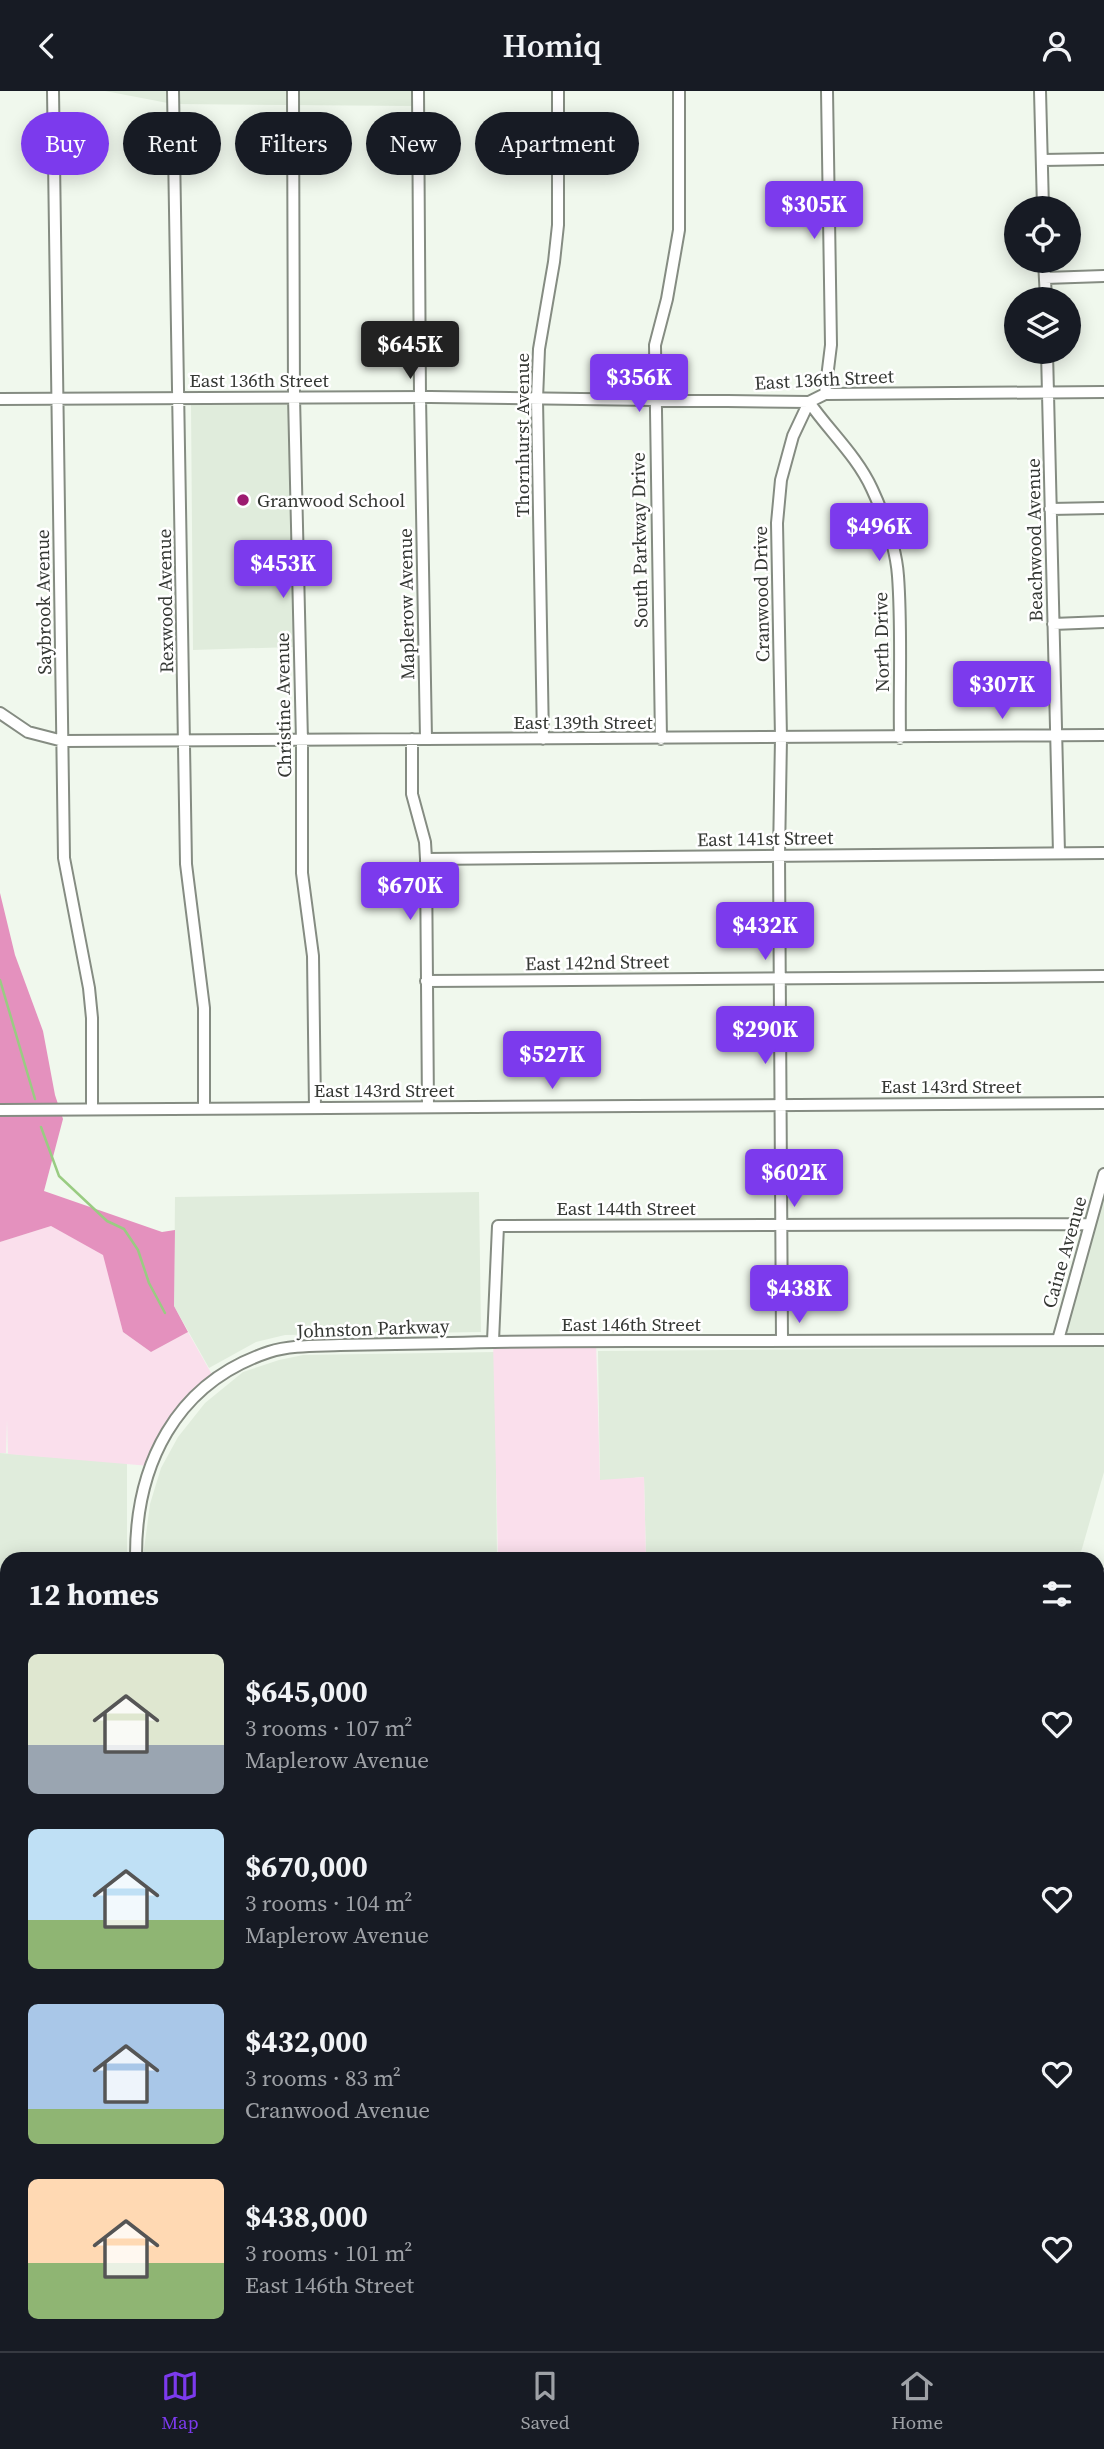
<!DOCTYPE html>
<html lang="en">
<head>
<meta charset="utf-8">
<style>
  :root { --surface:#171b24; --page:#242831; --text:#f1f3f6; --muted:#9ea1a6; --line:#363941; --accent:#7c3aed }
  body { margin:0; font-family:"Source Serif 4",serif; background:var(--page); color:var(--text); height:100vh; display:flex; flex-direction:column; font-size:26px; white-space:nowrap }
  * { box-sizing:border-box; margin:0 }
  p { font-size:23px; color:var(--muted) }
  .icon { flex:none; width:38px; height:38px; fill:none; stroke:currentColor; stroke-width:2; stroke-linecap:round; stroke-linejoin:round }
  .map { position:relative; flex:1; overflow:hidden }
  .drawer { position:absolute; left:0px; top:1461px; width:1104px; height:800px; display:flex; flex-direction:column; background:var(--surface); border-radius:21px 21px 0 0; box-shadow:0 4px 18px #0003 }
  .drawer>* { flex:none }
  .top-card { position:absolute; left:21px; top:21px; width:700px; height:63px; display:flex; gap:14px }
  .tools { position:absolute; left:1004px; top:105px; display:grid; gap:14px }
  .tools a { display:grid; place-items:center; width:77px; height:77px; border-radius:50%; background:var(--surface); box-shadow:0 4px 18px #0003; font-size:35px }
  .price { position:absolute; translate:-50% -60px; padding:0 16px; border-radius:7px; background:var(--accent); color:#fff; font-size:23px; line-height:46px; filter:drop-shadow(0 2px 4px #0008) }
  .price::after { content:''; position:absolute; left:50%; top:42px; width:21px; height:16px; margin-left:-10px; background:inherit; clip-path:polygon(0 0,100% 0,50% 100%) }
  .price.selected { background:#222; color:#fff }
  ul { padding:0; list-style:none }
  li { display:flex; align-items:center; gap:21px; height:175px; padding:0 28px }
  li span { display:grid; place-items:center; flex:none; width:196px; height:140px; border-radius:10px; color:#555 }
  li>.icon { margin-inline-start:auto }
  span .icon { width:84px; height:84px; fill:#fffc; stroke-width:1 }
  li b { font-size:30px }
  h2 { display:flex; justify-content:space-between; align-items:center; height:84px; padding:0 28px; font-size:30px }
  .pill { padding:0 24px; border-radius:32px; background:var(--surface); box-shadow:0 4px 18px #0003; font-size:24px; line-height:63px }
  .pill.selected { background:var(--accent); color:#fff }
  header { display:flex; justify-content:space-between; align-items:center; height:91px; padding:0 28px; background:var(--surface); font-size:32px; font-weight:600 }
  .tabs { display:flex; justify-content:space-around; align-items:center; height:98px; border-top:2px solid var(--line); background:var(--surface); font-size:19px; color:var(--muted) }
  .tabs a { display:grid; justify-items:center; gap:4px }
  .tabs .selected { color:var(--accent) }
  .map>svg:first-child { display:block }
  .built { fill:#e0ecdc }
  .green { fill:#fadfec }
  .forest { fill:#e491be }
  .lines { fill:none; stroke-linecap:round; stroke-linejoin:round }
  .stream { stroke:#99cc82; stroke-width:2.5 }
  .minor-casing { stroke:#858c82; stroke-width:14 }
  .major-casing { stroke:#858c82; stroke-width:18 }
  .minor { stroke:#fff; stroke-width:10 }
  .major { stroke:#fff; stroke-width:14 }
  .rail-casing { stroke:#91968f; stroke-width:5 }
  .rail { stroke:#fff; stroke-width:2.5; stroke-dasharray:8; stroke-linecap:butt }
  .poi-dot { fill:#9c1b6f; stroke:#fff; stroke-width:2.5 }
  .labels { text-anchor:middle; stroke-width:5; stroke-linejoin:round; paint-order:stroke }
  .street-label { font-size:19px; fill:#353834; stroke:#fff }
  .poi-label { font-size:19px; fill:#353834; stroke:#fff; text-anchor:start }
</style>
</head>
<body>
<header><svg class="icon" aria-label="back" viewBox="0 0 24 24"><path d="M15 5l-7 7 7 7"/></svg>Homiq<svg class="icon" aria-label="person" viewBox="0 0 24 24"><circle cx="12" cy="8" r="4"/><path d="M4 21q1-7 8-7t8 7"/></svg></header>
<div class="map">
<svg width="1104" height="2260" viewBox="0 0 1104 2260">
  <rect width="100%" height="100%" fill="#f0f8ed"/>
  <path class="built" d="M105 0H418V15L173 13Z
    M191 313H290L293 556 193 559Z
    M1104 1083V1249H1058Z
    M479 1101 481 1241 285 1244 256 1251 209 1277 174 1215 175 1106Z
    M1104 1256V1381L1079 1468H646L644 1386 600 1390 598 1260Z
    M495 1261 497 1468H332V1463L143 1466 150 1413 161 1377 178 1346 205 1312 243 1281 279 1269 303 1264Z
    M0 1362 127 1372V1468H7V2080H0Z
    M1104 1542V1887L1097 1906V1563Z
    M1104 1904V2260H977L979 2254H1097V1923Z
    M0 2100H7V2254H279V2260H0Z
    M877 2254H970L968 2260H875Z"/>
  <path class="green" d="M51 1135 104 1164 123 1241 151 1261 188 1241 215 1289 182 1318 150 1375 8 1363 7 1329 6 1362H0V1151Z
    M493 1250H596L600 1389 644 1386 646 1468H498Z
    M332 1463V1468H143V1466Z"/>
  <path class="forest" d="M0 802 15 864 43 940 55 1004 63 1028 44 1100 162 1141 175 1139 174 1215 188 1241 151 1261 123 1241 103 1164 51 1135 0 1151Z"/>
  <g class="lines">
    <path class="stream" d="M0 889 35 1008
      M41 1036 59 1085 107 1130 124 1138 138 1159 149 1192 165 1222"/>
    <g class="minor-casing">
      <path id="minor" d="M53 0 64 767 89 897 92 927V1018
        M173 0 186 773 204 917V1017
        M293 0 294 306 302 650V782L313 865 315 1017
        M418 0 420 306 426 648
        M1040 0 1043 117
        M1042 69 1104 68
        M1044 170 1046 208
        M1045 187 1104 185
        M1047 261 1059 762
        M825 303 831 254 827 0
        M0 308 430 306 809 311 825 303 1104 301
        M809 311C829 340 857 365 872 398 884 424 896 456 898 485 902 539 899 593 900 647
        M1050 418 1104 417
        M1053 533 1104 531
        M0 622 28 641 63 650 1104 644
        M412 648V703L425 751 426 768 428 1016
        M543 648 537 308 539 258 554 171 558 134V0
        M661 648 655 254 667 208 679 139V0
        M426 768 1104 762
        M426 890 1104 885
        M0 1019 1104 1012
        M1058 1249 1104 1083
        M493 1250 498 1135 1090 1133
        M782 1250 779 764 781 647 777 432 781 389 793 345 809 311
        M136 1468C135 1375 175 1292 269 1261 291 1254 317 1255 340 1254 377 1253 414 1253 451 1252 539 1249 628 1250 717 1250 846 1250 975 1250 1104 1249
        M0 2089H7
        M336 2254V2260
        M833 2260 835 2254"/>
    </g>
    <g class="major-casing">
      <path id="major" d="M1097 1923 1104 1904
        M976 2260 979 2254"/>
    </g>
    <use href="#minor" class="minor"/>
    <use href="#major" class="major"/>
    <g class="rail-casing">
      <path id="rail" d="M1097 1502 1104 1479
        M868 2260 870 2254"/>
    </g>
    <use href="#rail" class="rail"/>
  </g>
  <circle class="poi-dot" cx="243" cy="409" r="7"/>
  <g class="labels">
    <g class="street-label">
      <text transform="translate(824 288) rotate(-3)" y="7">East 136th Street</text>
      <text x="259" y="296">East 136th Street</text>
      <text transform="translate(522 344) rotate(-90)" y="7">Thornhurst Avenue</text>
      <text transform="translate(639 449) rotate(-91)" y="7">South Parkway Drive</text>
      <text transform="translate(1034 449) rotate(-91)" y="7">Beachwood Avenue</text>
      <text transform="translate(761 503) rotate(-91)" y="7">Cranwood Drive</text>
      <text transform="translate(165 510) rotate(-91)" y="7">Rexwood Avenue</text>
      <text transform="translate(43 511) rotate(-91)" y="7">Saybrook Avenue</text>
      <text transform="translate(406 513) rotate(-91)" y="7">Maplerow Avenue</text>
      <text transform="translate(881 551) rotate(-91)" y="7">North Drive</text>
      <text transform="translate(283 614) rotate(-91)" y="7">Christine Avenue</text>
      <text x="583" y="638">East 139th Street</text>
      <text transform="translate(765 747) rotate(-1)" y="7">East 141st Street</text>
      <text transform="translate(597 871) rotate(-1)" y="7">East 142nd Street</text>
      <text x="951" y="1002">East 143rd Street</text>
      <text x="384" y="1006">East 143rd Street</text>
      <text x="626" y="1124">East 144th Street</text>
      <text transform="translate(1064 1161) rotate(-74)" y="7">Caine Avenue</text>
      <text x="631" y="1240">East 146th Street</text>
      <text transform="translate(373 1237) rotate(-2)" y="7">Johnston Parkway</text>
    </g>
    <g class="poi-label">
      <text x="257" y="416">Granwood School</text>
    </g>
  </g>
</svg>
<div class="tools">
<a><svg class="icon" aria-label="locate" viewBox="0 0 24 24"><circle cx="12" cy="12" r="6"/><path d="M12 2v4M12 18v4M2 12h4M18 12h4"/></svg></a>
<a><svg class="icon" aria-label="layers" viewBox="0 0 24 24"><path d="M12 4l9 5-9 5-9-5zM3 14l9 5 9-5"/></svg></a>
</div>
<b class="price" style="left:814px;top:150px">$305K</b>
<b class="price selected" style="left:410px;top:290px">$645K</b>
<b class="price" style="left:639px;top:323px">$356K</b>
<b class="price" style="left:879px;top:472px">$496K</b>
<b class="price" style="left:283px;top:509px">$453K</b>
<b class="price" style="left:1002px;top:630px">$307K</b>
<b class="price" style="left:410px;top:831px">$670K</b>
<b class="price" style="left:765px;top:871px">$432K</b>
<b class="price" style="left:765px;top:975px">$290K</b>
<b class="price" style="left:552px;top:1000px">$527K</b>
<b class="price" style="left:794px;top:1118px">$602K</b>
<b class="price" style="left:799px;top:1234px">$438K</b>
<div class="top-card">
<a class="pill selected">Buy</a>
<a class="pill">Rent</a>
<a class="pill">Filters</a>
<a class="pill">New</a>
<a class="pill">Apartment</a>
</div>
<section class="drawer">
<h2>12 homes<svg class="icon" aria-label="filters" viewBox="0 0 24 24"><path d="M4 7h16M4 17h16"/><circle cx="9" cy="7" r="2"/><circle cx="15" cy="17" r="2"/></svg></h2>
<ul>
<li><span style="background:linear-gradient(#dfe7d0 65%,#9aa5b1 0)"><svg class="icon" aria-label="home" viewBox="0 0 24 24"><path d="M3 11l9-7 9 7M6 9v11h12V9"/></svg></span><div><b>$645,000</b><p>3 rooms · 107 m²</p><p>Maplerow Avenue</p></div><svg class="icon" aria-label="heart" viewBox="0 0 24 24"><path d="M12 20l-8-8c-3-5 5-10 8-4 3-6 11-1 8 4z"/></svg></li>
<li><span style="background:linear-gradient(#bfe0f5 65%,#8fb573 0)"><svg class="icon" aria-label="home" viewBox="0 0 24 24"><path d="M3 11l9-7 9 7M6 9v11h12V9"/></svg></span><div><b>$670,000</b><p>3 rooms · 104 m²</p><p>Maplerow Avenue</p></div><svg class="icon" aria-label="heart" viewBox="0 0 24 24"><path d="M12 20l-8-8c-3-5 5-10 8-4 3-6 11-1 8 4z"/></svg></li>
<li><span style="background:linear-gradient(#a9c7e8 75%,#8fb573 0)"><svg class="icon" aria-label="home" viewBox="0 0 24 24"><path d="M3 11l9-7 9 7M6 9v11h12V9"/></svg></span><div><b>$432,000</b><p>3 rooms · 83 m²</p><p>Cranwood Avenue</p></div><svg class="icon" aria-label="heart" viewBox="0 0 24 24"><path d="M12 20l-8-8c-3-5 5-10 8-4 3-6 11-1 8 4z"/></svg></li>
<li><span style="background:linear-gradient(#ffd9b3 60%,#8fb573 0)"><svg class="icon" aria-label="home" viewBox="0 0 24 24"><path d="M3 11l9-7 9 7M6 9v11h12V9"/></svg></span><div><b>$438,000</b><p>3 rooms · 101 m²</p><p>East 146th Street</p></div><svg class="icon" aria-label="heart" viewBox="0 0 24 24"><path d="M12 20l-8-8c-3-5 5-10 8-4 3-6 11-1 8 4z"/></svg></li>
</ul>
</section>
</div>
<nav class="tabs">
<a class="selected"><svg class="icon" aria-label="map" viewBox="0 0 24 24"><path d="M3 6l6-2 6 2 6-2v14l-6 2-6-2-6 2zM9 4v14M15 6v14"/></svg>Map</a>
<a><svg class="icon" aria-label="saved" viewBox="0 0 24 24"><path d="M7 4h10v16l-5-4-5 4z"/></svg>Saved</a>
<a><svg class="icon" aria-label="home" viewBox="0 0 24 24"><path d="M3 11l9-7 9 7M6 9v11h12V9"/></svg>Home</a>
</nav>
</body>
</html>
